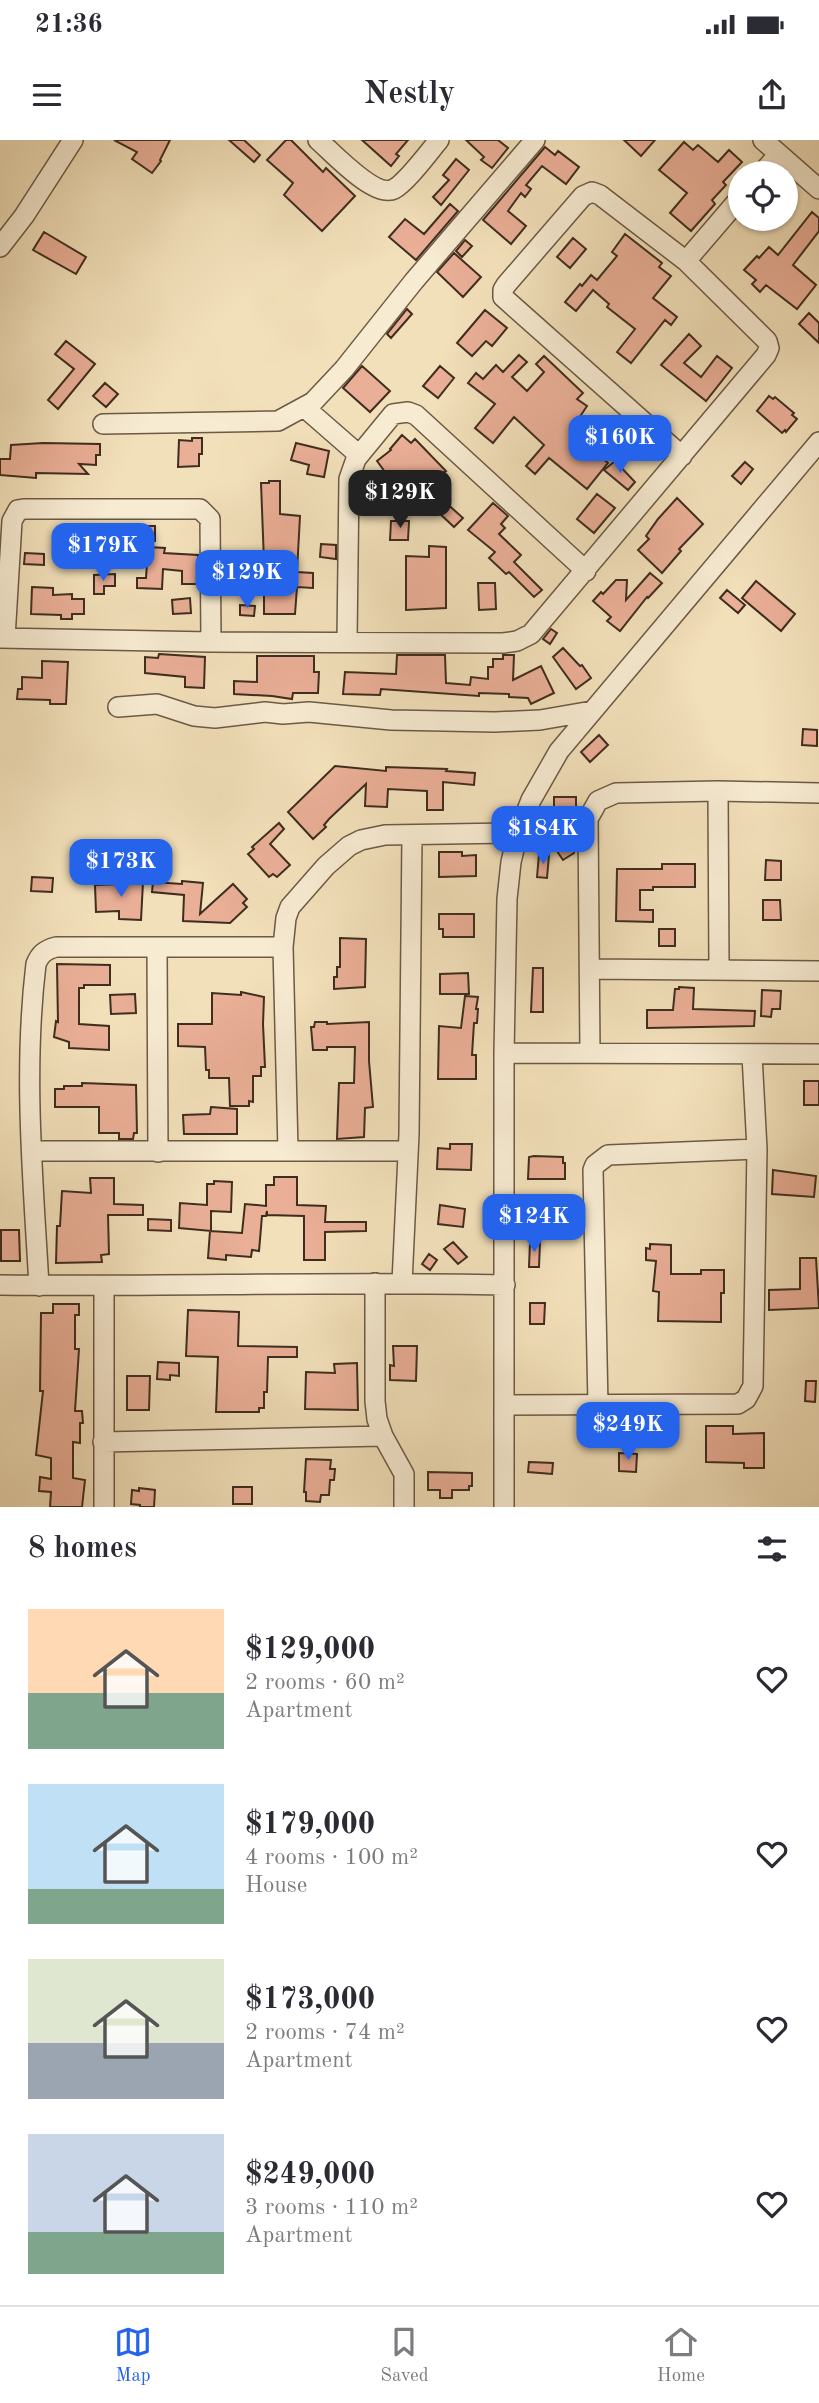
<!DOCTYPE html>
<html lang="en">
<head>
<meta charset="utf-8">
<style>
  :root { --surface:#fff; --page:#f2f2f3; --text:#2b2b33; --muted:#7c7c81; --line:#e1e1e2; --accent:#2563eb }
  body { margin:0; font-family:"Old Standard TT",serif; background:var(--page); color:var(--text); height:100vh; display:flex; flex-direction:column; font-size:26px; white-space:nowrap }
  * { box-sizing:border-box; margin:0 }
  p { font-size:23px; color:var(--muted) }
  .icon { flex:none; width:38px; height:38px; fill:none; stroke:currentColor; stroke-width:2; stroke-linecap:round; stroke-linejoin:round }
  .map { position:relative; height:1367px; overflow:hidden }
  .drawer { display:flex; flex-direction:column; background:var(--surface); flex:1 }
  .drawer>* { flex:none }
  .controls { position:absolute; left:728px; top:21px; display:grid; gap:14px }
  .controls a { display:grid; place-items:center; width:70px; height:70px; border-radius:50%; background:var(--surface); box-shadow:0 2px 5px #0004; font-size:35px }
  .price { position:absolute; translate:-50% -60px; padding:0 16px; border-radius:14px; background:var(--accent); color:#fff; font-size:23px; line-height:46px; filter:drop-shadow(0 2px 4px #0008) }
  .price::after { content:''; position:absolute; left:50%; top:42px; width:21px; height:16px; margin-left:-10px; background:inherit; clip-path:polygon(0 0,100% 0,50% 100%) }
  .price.current { background:#222; color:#fff }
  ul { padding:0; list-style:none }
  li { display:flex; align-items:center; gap:21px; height:175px; padding:0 28px }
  li span { display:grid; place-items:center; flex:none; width:196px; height:140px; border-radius:0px; color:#555 }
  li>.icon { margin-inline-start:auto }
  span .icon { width:84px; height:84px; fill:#fffc; stroke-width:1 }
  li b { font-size:30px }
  h2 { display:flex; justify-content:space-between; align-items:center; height:84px; padding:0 28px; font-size:30px }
  .status { display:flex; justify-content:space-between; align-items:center; height:49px; padding:0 35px; background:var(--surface); direction:ltr }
  .status svg { height:19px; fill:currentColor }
  header { display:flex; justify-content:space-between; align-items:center; height:91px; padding:0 28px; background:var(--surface); font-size:32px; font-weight:700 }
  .dock { display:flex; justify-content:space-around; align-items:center; height:98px; border-top:2px solid var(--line); background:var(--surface); font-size:19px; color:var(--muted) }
  .dock a { display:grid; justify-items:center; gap:4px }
  .dock .current { color:var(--accent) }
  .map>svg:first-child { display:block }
  .building { fill:#eaaf97; stroke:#3f2d1e; stroke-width:2 }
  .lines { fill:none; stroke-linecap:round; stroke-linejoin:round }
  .minor-casing { stroke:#6c5a45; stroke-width:22 }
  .minor { stroke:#f7ebd2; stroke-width:19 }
</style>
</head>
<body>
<div class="status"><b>21:36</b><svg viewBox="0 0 49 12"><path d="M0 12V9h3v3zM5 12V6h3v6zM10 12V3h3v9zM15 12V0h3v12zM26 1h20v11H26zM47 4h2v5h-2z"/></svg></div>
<header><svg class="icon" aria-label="menu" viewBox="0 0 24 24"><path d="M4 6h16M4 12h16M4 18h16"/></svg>Nestly<svg class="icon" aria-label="share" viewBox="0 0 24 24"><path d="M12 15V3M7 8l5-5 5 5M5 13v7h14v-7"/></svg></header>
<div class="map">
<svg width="819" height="1367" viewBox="0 0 819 1367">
  <rect width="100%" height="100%" fill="#f2e0ba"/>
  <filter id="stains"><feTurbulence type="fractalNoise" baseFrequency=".00286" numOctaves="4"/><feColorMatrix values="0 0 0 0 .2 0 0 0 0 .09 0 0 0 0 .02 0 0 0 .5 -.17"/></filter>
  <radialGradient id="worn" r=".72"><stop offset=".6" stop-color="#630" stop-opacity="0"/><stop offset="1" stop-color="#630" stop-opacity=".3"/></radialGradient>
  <path class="building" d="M114 0H170L160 20 161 21 152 33 132 19 137 12Z
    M229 0H244L260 15 254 22Z
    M286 0H291L323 32 326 28 355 56 322 91 284 55 293 43 267 20Z
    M362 0H408L396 14 399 16 391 26Z
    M466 0H498L508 8 492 28 481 20 484 17Z
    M624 0H655L641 16Z
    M684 2 693 10 698 5 718 22 729 10 742 22 723 42 726 45 712 60 715 64 691 91 670 73 687 53 659 30Z
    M545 7 555 15 558 11 579 27 566 44 542 26 526 45 531 49 525 57 521 53 508 71 526 86 511 104 483 80Z
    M456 19 469 30 441 65 433 57 449 40 443 35Z
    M450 64 458 71 416 120 389 97 405 79 424 94Z
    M812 72 819 78V91L793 125 816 145 797 169 766 145 760 152 752 144 756 140 744 130 757 116 759 118 769 107 778 115Z
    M44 92 86 117 76 134 33 110Z
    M625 94 662 123 659 127 671 136 653 158 677 177 671 185 665 180 631 223 617 212 635 189 607 167 609 164 593 150 576 171 565 162 580 144 582 146 591 135 597 140 617 116 612 112Z
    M573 98 586 109 570 128 557 117Z
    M465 100 472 106 462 117 456 111Z
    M454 113 481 137 463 157 437 132Z
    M407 169 412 174 391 198 387 194Z
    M485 170 507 188 492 206 486 201 472 216 457 203Z
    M809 173 819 183V203L799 184Z
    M689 194 701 206 684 223 701 237 717 216 732 228 706 261 661 225Z
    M66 201 95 224 58 269 48 260 74 229 55 214Z
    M519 215 527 222 512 237 527 251 544 232 536 224 544 216 583 253 577 259 587 266 579 278 586 284 578 292 585 298 582 301 608 323 587 349 549 318 535 334 526 326 544 305 514 277 493 303 475 288 495 264 468 243 476 233 483 239 496 225 503 232Z
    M362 226 390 251 370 272 343 248Z
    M440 226 454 238 438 258 423 246Z
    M105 243 118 254 106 267 93 256Z
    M769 256 773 259 775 257 794 273 792 275 797 279 786 292 785 290 782 293 757 271Z
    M402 295 411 303 415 299 446 331 443 333 449 338 435 353 463 378 454 387 405 341 396 347 377 321 391 310 390 309Z
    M192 298H202V314H199V326L178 327 179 300 192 301Z
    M43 303 100 304V315H96V325L79 324 88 334 36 333V338L0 335V319H10L11 305Z
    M296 303 329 311 324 337 307 334 309 325 291 320Z
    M615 321 635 342 628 350 604 330Z
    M745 322 753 329 741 344 732 336Z
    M269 341H280V374L300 376 297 432 313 433V448L297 447 295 474H264V452L286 453V428H271V421L264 422 261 343H269Z
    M597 354 615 368 594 393 577 379Z
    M677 358 703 384 679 409 681 411 662 433 638 410 649 399 646 396 658 379Z
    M493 363 508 376 501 384 505 388 499 394 521 415 514 422 542 450 534 457 509 432 506 434 489 418 495 412 468 390Z
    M391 381H409L408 400H390Z
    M135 386H155V401L135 400Z
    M62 387 87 388V406L61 405Z
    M321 404 336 405V419L320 417Z
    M429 406 446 407V468L406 470V416L429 417Z
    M148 407 165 408 164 413 198 415V444H182V431L163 429 162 449 137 448V438H146Z
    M25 413 44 414V425L24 424Z
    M123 415V426L105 427V416Z
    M232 424H244V436H231Z
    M650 433 662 443 648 458 647 457 620 491 607 481 611 477 593 461 601 452 603 454 616 440H627L626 460Z
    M115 434V446H104V454H94V435Z
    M756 441 795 474 781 491 742 458Z
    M478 443H495L496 469 479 470Z
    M32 447 53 448V455L72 454V459H84V474H72V479H61V475L31 474Z
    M727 450 745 465 738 473 720 458Z
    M190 458 191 473 173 474 172 460Z
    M240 465 255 466 254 476 240 475Z
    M551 489 557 493 550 504 543 499Z
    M563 508 580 526 582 525 591 538 576 549 553 517Z
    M159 514 205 517 204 548 185 547V537L145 533V517L158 518Z
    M397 515H445L446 543 470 545 471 537 488 539V527H493V519H503V515H514L513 540 541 526 554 553 531 564 528 558 509 557V554L479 553V556L381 549 380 555 343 554 345 532 396 534Z
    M257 516H314V532H319L318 553H293L292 559 272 556 234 554V541L257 542Z
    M42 521 68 522 66 564H50V560L17 559 18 549H22V537L42 538Z
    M803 589 817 590V606L802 605Z
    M599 595 608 605 590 622 581 612Z
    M335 626 386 631V627L447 629 446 631 475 633 474 645 443 642V670H427V651L388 649 387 667 365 666 366 644 329 679 324 685 326 687 313 699 288 672Z
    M554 657H576V672H554Z
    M279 683 284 689 270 704 290 725 277 737 273 734 269 737 248 714 254 709 252 707Z
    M550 701 575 703 574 713 563 720Z
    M439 712H462V716L476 715V736L439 737Z
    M539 714 549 715 547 738 537 737Z
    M766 720 781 721V740H765Z
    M662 724H695V747H653V750H640V770H653V782L616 781 617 729H662Z
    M32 737 53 738 52 752 31 751Z
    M121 741 143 742 141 780 119 779V771L96 772 95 745 121 744Z
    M182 741 203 743 200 774 233 744 247 759 243 763 247 767 230 783 183 781 184 755 152 752 153 742 182 744Z
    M763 760H780L781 780H763Z
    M439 774H474V797H443V789H439Z
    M659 789H675V806H659Z
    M340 798 366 799 365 847 334 849V837H337V827H340Z
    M57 824 110 825V845H84V848H79V884L109 886V910L69 908V902L54 897 56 881 58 882Z
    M533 828H543V872H531Z
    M468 833 469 854H440V834Z
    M679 847 694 848 693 869 755 871 754 886 647 888V870H673L675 849H679Z
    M762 850 781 851 780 869H772L771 877 761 876Z
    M241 852 264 857 263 884 265 927H261V936H253V962L249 961V966H230L229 938H209V930H206L205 907 178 906V884H212V853L241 855Z
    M135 854 136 873 111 874 110 855Z
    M465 856 478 857 476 869H478L477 883H474L472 915H476V939H438L439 886 461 888Z
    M315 882H327V884L369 882V921L373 967 365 968 364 997 337 999 339 943H354L355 907H327V910H313L311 887H314Z
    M804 941H819V965H804Z
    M82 943 136 945 137 993H134L133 999H119V993H99V967H55V949H64V946H82Z
    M211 967 237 969V994H184L183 975 210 974Z
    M450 1004H472L471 1030 437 1029 438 1008 450 1009Z
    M534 1016 563 1017V1023H565V1039H528L529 1017Z
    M773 1030 816 1036 814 1057 772 1054Z
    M274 1037H297V1065L326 1066 325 1082H366V1091L325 1092V1120H304V1076L267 1075V1071L266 1076H262L259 1111 252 1110 251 1117 226 1115V1120L208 1118 210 1091 242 1093 245 1064 266 1066V1045H274Z
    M90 1038H114V1064L143 1065V1075H108L109 1114 101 1115 102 1122 56 1123 57 1086H60L62 1051 91 1053Z
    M214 1041 232 1042 231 1072 211 1071V1091L179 1088 180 1063 207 1065V1044H214Z
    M440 1065 465 1069 463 1087 438 1084Z
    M148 1079 171 1080V1091L148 1090Z
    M1 1090H19L20 1121H1Z
    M453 1102 467 1117 458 1124 444 1109Z
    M530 1102H540L539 1127H529Z
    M650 1104 671 1105V1134H701V1130H724V1153H721V1182L658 1181 659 1152 653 1151 656 1121 646 1120V1108L650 1109Z
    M429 1114 437 1120 430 1130 422 1124Z
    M800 1118H816L819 1168 769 1170V1150L800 1149Z
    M530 1163H545L544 1184H530Z
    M53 1164H79V1175H75V1209H79L75 1271H82L83 1283H80V1303L73 1302V1338L85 1340 82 1367H50L51 1352 39 1351 40 1337 51 1339V1318L36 1315 43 1251H40L41 1173H53Z
    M188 1170 239 1172 238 1206 297 1207V1217H268L267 1252H264V1268H259V1272H216L218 1217 186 1216Z
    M393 1206H417L416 1241 390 1240V1225L394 1226Z
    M158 1222 179 1223V1236L170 1235V1240L157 1239Z
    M357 1223 358 1270 305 1269 306 1232 335 1233 334 1224Z
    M127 1236H150L149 1270H127Z
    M806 1241H816L815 1262 805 1261Z
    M706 1286H733V1294L764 1293V1328H744V1323L706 1322Z
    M619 1313 637 1314 636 1332 619 1331Z
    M306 1319 331 1320 330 1329H335L334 1340H330L329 1355H321L320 1362 306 1361V1352H304Z
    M529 1322 553 1323 552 1334 528 1332Z
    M428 1332 472 1333V1346H469V1350H452V1358H440V1350H428Z
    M233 1347H252V1364H233Z
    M139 1348 155 1350 154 1367H140V1365L131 1364 132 1350 139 1351Z"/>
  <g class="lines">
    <g class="minor-casing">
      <path id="minor" d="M318 0C332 12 375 59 394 49 406 43 429 12 439 0
        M763 0 819 49
        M762 33 779 14
        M0 107 24 76 73 0
        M686 121 740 58
        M304 267 359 315
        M103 284 278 281 313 262 344 229 414 141 535 0
        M0 498 211 502 503 503 517 501 531 494 766 215 769 208 767 201 686 121 600 55 592 52 583 56 506 145 503 150V157L682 316
        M5 498 12 381 18 370 25 369H200L210 379 211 502
        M347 501 349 339 356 319 393 274 408 272 416 275 586 431
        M118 567 157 564 194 576 215 578 265 572 283 574 309 572 391 580 495 582 540 580 592 571
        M718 651 719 830
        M157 808 158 1012
        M590 829 819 831
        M590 912 588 679 598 661 616 653 718 651 819 653
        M504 913 819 914
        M288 1010 283 807 286 778 290 767 326 726 349 706 361 700 385 695 518 693
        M32 1011H407
        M375 1143V1261L377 1279 383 1296
        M402 1143 409 994 412 695
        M0 1145C168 1147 337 1141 505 1145
        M39 1146C33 1039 23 931 36 824 40 814 45 810 56 807H283
        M505 1265 738 1264 746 1259 753 1246 757 1009 752 915
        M598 1265 593 1030 595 1025 608 1015 757 1009
        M103 1302 383 1296 404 1334V1367
        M104 1367V1147
        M504 1367V913L507 759 511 722 518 693 531 660 559 611 819 302"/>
    </g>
    <use href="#minor" class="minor"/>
  </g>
  <rect width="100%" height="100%" filter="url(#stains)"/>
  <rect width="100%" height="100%" fill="url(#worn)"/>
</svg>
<div class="controls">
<a><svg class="icon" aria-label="locate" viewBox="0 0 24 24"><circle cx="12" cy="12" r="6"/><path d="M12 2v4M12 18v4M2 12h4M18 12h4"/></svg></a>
</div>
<b class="price" style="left:620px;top:335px">$160K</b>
<b class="price current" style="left:400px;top:390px">$129K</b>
<b class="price" style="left:103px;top:443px">$179K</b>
<b class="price" style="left:247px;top:470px">$129K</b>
<b class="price" style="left:543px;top:726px">$184K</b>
<b class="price" style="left:121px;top:759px">$173K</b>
<b class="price" style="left:534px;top:1114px">$124K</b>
<b class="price" style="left:628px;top:1322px">$249K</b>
</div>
<section class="drawer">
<h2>8 homes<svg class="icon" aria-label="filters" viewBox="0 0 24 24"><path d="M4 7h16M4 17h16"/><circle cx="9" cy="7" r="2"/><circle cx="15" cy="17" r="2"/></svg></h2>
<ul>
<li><span style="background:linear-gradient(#ffd9b3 60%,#7fa58c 0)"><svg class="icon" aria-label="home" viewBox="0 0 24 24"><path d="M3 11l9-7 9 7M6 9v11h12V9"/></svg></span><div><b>$129,000</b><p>2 rooms · 60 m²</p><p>Apartment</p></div><svg class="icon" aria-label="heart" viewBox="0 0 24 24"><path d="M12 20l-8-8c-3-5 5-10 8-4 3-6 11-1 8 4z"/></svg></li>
<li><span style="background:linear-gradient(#bfe0f5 75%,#7fa58c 0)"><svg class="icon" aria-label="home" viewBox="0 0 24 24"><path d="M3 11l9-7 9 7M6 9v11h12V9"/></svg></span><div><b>$179,000</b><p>4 rooms · 100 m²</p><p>House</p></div><svg class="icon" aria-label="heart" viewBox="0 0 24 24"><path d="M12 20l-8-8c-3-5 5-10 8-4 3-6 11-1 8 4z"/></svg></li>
<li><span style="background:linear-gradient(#dfe7d0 60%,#9aa5b1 0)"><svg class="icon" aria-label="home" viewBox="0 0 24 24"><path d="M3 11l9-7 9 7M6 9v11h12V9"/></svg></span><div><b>$173,000</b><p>2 rooms · 74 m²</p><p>Apartment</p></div><svg class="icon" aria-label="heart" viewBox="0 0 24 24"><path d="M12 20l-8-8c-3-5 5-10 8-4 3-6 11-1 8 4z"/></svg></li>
<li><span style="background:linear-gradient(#c9d6e8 70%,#7fa58c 0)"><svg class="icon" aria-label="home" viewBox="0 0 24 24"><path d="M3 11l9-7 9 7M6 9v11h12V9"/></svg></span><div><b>$249,000</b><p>3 rooms · 110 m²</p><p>Apartment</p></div><svg class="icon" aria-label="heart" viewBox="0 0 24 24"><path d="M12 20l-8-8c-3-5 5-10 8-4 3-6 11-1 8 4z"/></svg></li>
</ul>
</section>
<nav class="dock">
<a class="current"><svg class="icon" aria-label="map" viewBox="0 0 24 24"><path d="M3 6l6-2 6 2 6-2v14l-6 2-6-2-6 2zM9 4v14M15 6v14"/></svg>Map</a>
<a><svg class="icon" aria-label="saved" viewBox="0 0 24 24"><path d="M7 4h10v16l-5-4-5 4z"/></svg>Saved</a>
<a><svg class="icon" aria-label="home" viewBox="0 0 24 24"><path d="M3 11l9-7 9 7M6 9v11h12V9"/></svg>Home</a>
</nav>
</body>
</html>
